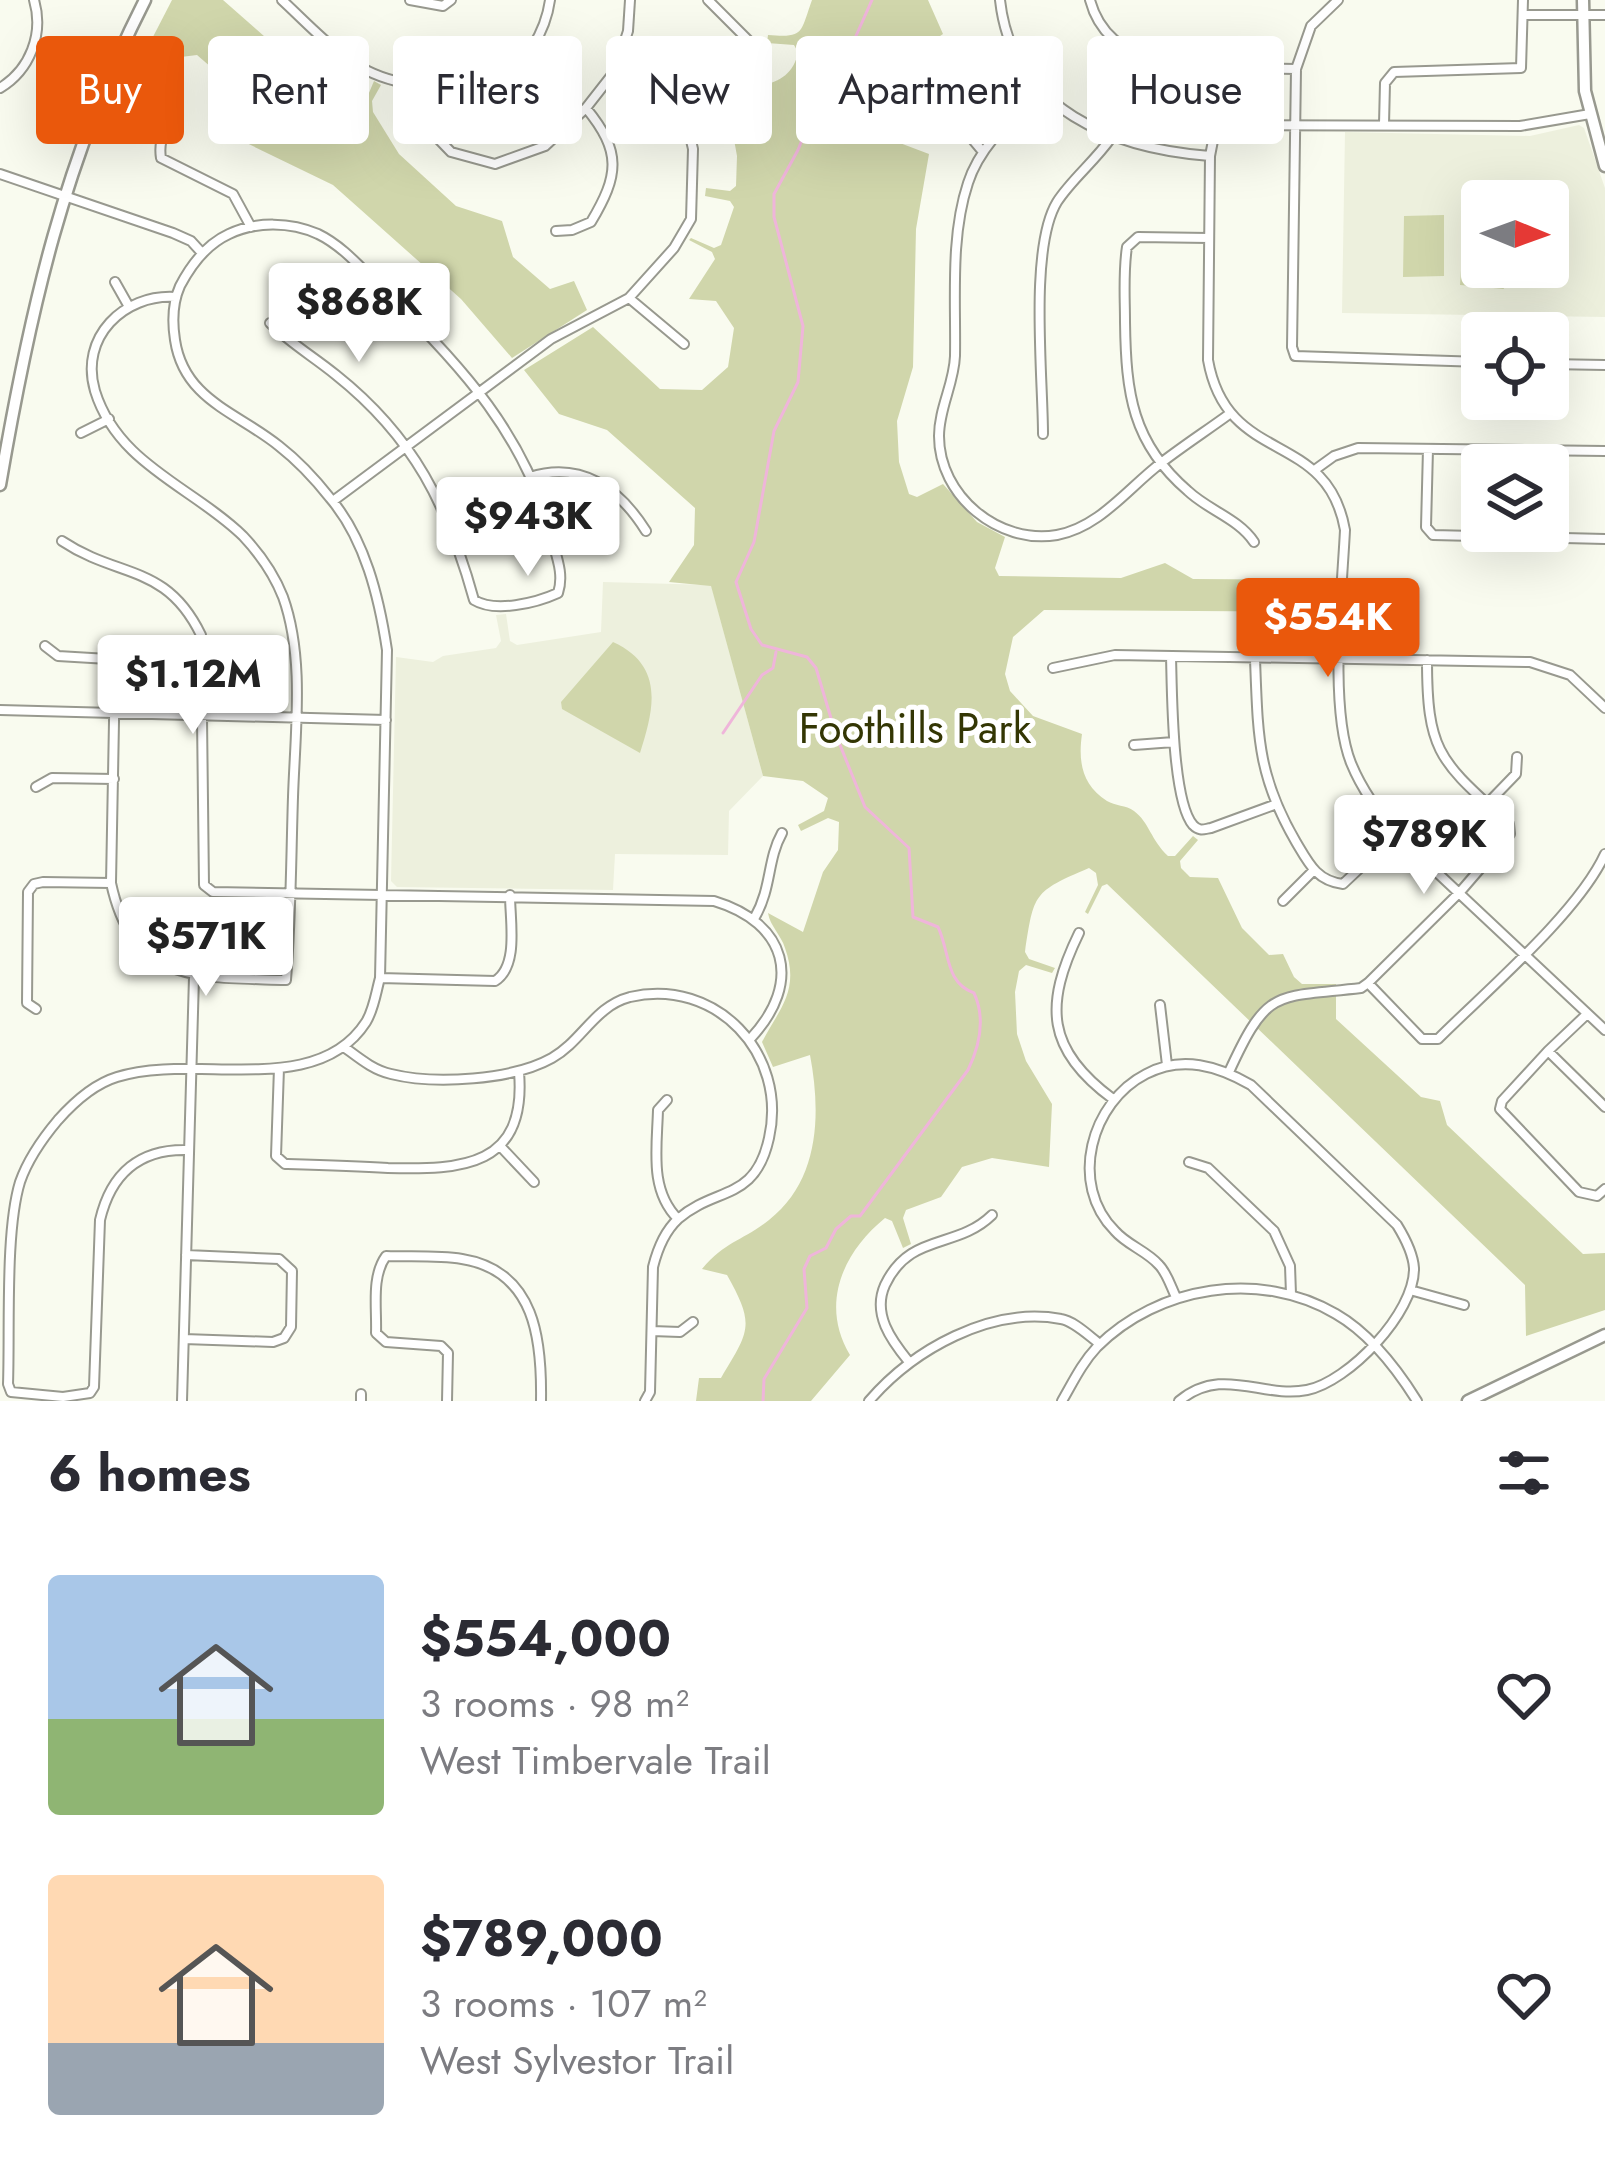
<!DOCTYPE html>
<html lang="en">
<head>
<meta charset="utf-8">
<style>
  :root { --surface:#fff; --page:#f7f7f7; --text:#2b2b33; --muted:#7c7c81; --accent:#ea580c }
  body { margin:0; font-family:Jost,sans-serif; background:var(--page); color:var(--text); height:100vh; display:flex; flex-direction:column; font-size:45px; white-space:nowrap }
  * { box-sizing:border-box; margin:0 }
  p { font-size:39px; color:var(--muted) }
  .icon { flex:none; width:66px; height:66px; fill:none; stroke:currentColor; stroke-width:2; stroke-linecap:round; stroke-linejoin:round }
  .map { position:relative; height:1401px; overflow:hidden }
  .sheet { display:flex; flex-direction:column; background:var(--surface); flex:1 }
  .sheet>* { flex:none }
  .top-card { position:absolute; left:36px; top:36px; width:1533px; height:108px; display:flex; gap:24px }
  .needle { width:78px; rotate:91deg }
  .controls { position:absolute; left:1461px; top:180px; display:grid; gap:24px }
  .controls a { display:grid; place-items:center; width:108px; height:108px; border-radius:12px; background:var(--surface); box-shadow:0 12px 48px #0002; font-size:60px }
  .price { position:absolute; translate:-50% -102px; padding:0 27px; border-radius:12px; background:#fff; color:#222; font-size:39px; line-height:78px; filter:drop-shadow(0 3px 6px #0008) }
  .price::after { content:''; position:absolute; left:50%; top:72px; width:36px; height:27px; margin-left:-18px; background:inherit; clip-path:polygon(0 0,100% 0,50% 100%) }
  .price.on { background:var(--accent); color:#fff }
  ul { padding:0; list-style:none }
  li { display:flex; align-items:center; gap:36px; height:300px; padding:0 48px }
  li span { display:grid; place-items:center; flex:none; width:336px; height:240px; border-radius:12px; color:#555 }
  li>.icon { margin-inline-start:auto }
  span .icon { width:144px; height:144px; fill:#fffc; stroke-width:1 }
  li b { font-size:51px }
  h2 { display:flex; justify-content:space-between; align-items:center; height:144px; padding:0 48px; font-size:51px }
  .chip { padding:0 42px; border-radius:12px; background:var(--surface); box-shadow:0 12px 48px #0002; font-size:42px; line-height:108px }
  .chip.on { background:var(--accent); color:#fff }
  .map>svg:first-child { display:block }
  .built { fill:#edf0dd; fill-rule:evenodd }
  .green { fill:#d0d6ab }
  .lines { fill:none; stroke-linecap:round; stroke-linejoin:round }
  .stream { stroke:#efb5da; stroke-width:3 }
  .minor-casing { stroke:#98998f; stroke-width:12 }
  .tertiary-casing { stroke:#98998f; stroke-width:15 }
  .secondary-casing { stroke:#98998f; stroke-width:15 }
  .minor { stroke:#fff; stroke-width:8 }
  .tertiary { stroke:#fff; stroke-width:10 }
  .secondary { stroke:#fff; stroke-width:10 }
  .labels { text-anchor:middle; stroke-width:10; stroke-linejoin:round; paint-order:stroke }
  .park-label { font-size:42px; fill:#333604; stroke:#fff }
</style>
</head>
<body>
<div class="map">
<svg width="1605" height="1401" viewBox="0 0 1605 1401">
  <rect width="100%" height="100%" fill="#f9fbef"/>
  <path class="built" d="M1579 125 1584 128 1605 188V317L1342 313 1345 132 1530 136ZM1482 201H1548V267H1482Z
    M603 582 711 585 763 776 729 811 728 855 615 854 613 890 397 887 391 881 396 657 433 662 443 656 496 648 501 641 496 615 506 614 510 641 517 645 601 632Z"/>
  <path class="green" d="M172 0H223L358 119 374 81 381 85 372 101 373 112 399 154 456 206 502 221 513 257 550 289 574 281 587 310 512 358 461 299 333 185 228 134 234 87 197 55 140 62Z
    M812 0H928L943 34C895 67 872 79 892 140L929 154 916 229 913 367 897 421 899 462 909 494 917 497 943 484 977 522 1005 537 995 568 999 576 1121 578 1165 563 1193 579 1336 580 1335 612 1044 610 1013 637 1005 674 1010 691 1033 716 1082 734C1078 762 1082 785 1107 801 1115 806 1126 805 1134 811 1149 822 1151 840 1168 856H1175L1193 836 1198 840 1180 861 1181 868 1190 877 1218 878 1242 928 1269 955 1283 954 1294 977 1302 984H1336V1019L1421 1097 1440 1101 1447 1125 1583 1254 1605 1253V1310L1526 1336 1525 1285 1107 884 1102 886 1088 914 1085 912 1098 885 1096 873 1089 868C1033 892 1034 893 1025 952L1029 959 1055 968 1052 973 1026 965 1019 971 1015 992 1017 1034 1026 1061 1052 1104 1049 1167 992 1158 962 1167 941 1197 906 1210 903 1218 911 1244 903 1248 892 1221 885 1218C842 1253 820 1305 850 1355L811 1401H696L699 1378H721C750 1330 755 1325 727 1275L702 1269C727 1240 743 1241 769 1220 820 1180 821 1113 810 1055L773 1067 762 1042C780 1008 800 990 785 948 781 935 770 926 768 913L803 932 823 872 838 850 839 822 828 818 801 831 798 825 824 811 828 798 803 781 763 776 711 586 669 582 694 545 695 508 607 430 559 414 524 370 593 327 660 389 702 390 728 367 734 328 716 301 689 299 715 259 712 252 689 240 691 238 714 248 721 245 734 207 730 201 705 196 706 188 730 191 736 186 737 156 725 90C756 87 792 87 798 52L794 45 767 43 768 35C805 38 800 33 812 0Z
    M1490 192 1491 201H1482V267H1500L1498 273 1504 289 1460 285 1466 198Z
    M1444 215V276L1403 277 1404 216Z
    M613 642C665 666 654 709 640 753L562 709 561 702Z"/>
  <g class="lines">
    <path class="stream" d="M723 733 762 675 773 668 776 652
      M763 1401 764 1379 807 1308 804 1269 810 1256 826 1248 836 1229 851 1216H860L968 1070C980 1045 986 1019 974 993 945 983 950 952 938 927L913 917 909 848 865 807 836 735 816 668 807 657 762 645 751 629 736 582 754 542 774 431 798 382 803 326 774 217V194L798 150 814 110 839 74 872 0"/>
    <g class="minor-casing">
      <path id="minor" d="M282 0C308 24 335 54 368 71 398 86 462 95 495 82 525 69 546 30 550 0
        M410 0 443 6 451 0
        M708 0 751 43
        M1000 0C1012 110 1115 149 1210 156
        M1090 0C1112 84 1229 67 1296 69
        M1338 0 1311 26 1296 69 1292 347 1295 356 1482 362
        M1526 15H1605
        M418 86 423 123 451 152 495 164 545 146 586 108 615 71 628 31 630 0
        M0 88C30 70 44 34 34 0
        M1040 90C1013 117 980 145 968 183 950 237 956 300 955 356 954 384 939 408 939 436 939 496 999 545 1057 535 1100 527 1128 488 1161 463 1183 446 1206 431 1228 415
        M934 101 953 116 983 152
        M178 113C166 125 158 140 161 158L233 194 251 227
        M1590 114 1520 126 1216 125 1210 156 1208 360C1227 467 1327 428 1345 530 1342 591 1329 708 1351 763 1362 790 1378 811 1396 834L1605 1030
        M1384 124 1385 83 1394 72 1521 68 1523 0
        M0 174 173 233 191 241 202 253
        M556 231 572 230 591 222C619 175 622 152 586 108
        M1209 238 1138 237 1127 247C1123 272 1125 297 1125 322 1126 393 1132 443 1188 491 1208 510 1239 519 1254 542
        M115 282 128 305
        M629 298 684 344
        M1548 364 1605 365
        M81 433 109 419
        M1043 434C1043 377 1029 248 1057 202 1071 180 1095 161 1111 138
        M1428 449 1426 527 1433 535 1605 539
        M1316 469 1334 456 1358 448 1605 451
        M530 477C581 461 619 488 646 531
        M333 501 551 339 629 298 674 248 691 219 693 149 682 102 662 70 625 47
        M62 541C119 579 166 563 201 635L204 885 213 892 714 901C787 923 803 982 751 1038
        M45 646 58 656 108 659 115 668 111 883C133 985 200 977 286 980 291 919 291 858 293 797 295 733 305 658 283 597 274 574 259 553 243 536 193 487 118 465 95 391 79 337 124 294 175 297
        M1171 656C1172 690 1172 801 1193 825 1200 832 1204 829 1211 828L1274 805
        M1255 659C1258 735 1257 775 1296 842 1309 864 1317 881 1343 884L1396 834
        M1053 668 1115 655 1530 662 1570 675 1605 708
        M0 710 386 720
        M1134 745 1174 742
        M36 787 52 778 114 779
        M1487 804 1516 774 1517 757
        M1283 901 1313 871
        M755 917C772 887 767 860 782 833
        M1079 933C1044 1005 1046 1050 1113 1099
        M380 978 495 981C519 966 510 921 510 895
        M1368 983 1422 1039H1438C1486 991 1578 913 1605 854
        M1160 1005 1167 1065
        M36 1009 27 1003 28 892 34 884 43 882 111 883
        M344 1047C359 1058 373 1070 391 1074 435 1085 513 1080 552 1058 582 1041 595 1006 630 997 716 977 788 1054 769 1138 755 1202 716 1186 678 1219 665 1231 657 1251 653 1267L650 1392 645 1401
        M1548 1051 1586 1015
        M279 1068 276 1156 285 1164C319 1165 354 1166 388 1168 462 1170 527 1167 519 1072
        M1229 1072C1268 987 1274 998 1361 988L1368 983 1460 892 1510 834 1509 824C1441 761 1427 755 1427 660
        M667 1100 658 1110C657 1148 649 1190 678 1219
        M1605 1107 1548 1051 1502 1101 1500 1109 1579 1192 1597 1196 1605 1189
        M501 1147 534 1182
        M189 1150C140 1148 111 1173 100 1220L94 1387 90 1393 63 1397 11 1392 8 1384C10 1329 5 1231 20 1182 28 1159 42 1139 58 1120 74 1102 94 1084 117 1077 194 1052 316 1100 366 1022 374 1009 376 992 380 978L387 650C379 597 365 539 330 498 315 479 297 460 279 446 237 412 184 400 175 340 172 321 172 304 180 286 191 265 207 244 229 234 256 221 291 222 318 234 345 247 365 273 387 293 460 364 528 438 552 540 557 558 564 575 558 593 536 603 495 613 474 600 448 506 414 437 336 375 314 357 290 343 270 323
        M1189 1162 1208 1168 1274 1231 1290 1266 1291 1294
        M1410 1290 1464 1305
        M1176 1297C1171 1287 1167 1273 1159 1265 1147 1251 1127 1245 1115 1231 1068 1184 1091 1102 1146 1074 1182 1055 1218 1066 1251 1085L1397 1225C1405 1238 1413 1253 1414 1268 1415 1313 1348 1382 1307 1390 1262 1399 1223 1365 1179 1401
        M652 1331 680 1332 693 1322
        M184 1339 273 1342 284 1338 291 1327 292 1271 279 1259 186 1255
        M909 1362C891 1340 872 1314 885 1285 910 1232 956 1250 992 1215
        M182 1401 194 977
        M361 1401V1394
        M447 1401 448 1353 441 1346 386 1342 376 1333C377 1308 371 1277 386 1256 411 1257 438 1255 462 1259 536 1271 542 1341 541 1401
        M869 1401C913 1350 990 1306 1061 1319 1074 1321 1089 1336 1100 1344
        M1062 1401C1073 1382 1082 1363 1097 1347 1158 1286 1260 1269 1336 1314 1369 1333 1397 1369 1417 1401"/>
    </g>
    <g class="tertiary-casing">
      <path id="tertiary" d="M1583 0 1585 91 1605 166"/>
    </g>
    <g class="secondary-casing">
      <path id="secondary" d="M0 485C30 310 64 159 145 0
        M1468 1401 1605 1335"/>
    </g>
    <use href="#minor" class="minor"/>
    <use href="#tertiary" class="tertiary"/>
    <use href="#secondary" class="secondary"/>
  </g>
  <g class="labels">
    <g class="park-label">
      <text x="915" y="743">Foothills Park</text>
    </g>
  </g>
</svg>
<div class="controls">
<a><svg class="needle" viewBox="-14 -14 28 28"><path d="M0-13l5 13h-10z" fill="#e53935"/><path d="M0 13l5-13h-10z" fill="#7c7c81"/></svg></a>
<a><svg class="icon" aria-label="locate" viewBox="0 0 24 24"><circle cx="12" cy="12" r="6"/><path d="M12 2v4M12 18v4M2 12h4M18 12h4"/></svg></a>
<a><svg class="icon" aria-label="layers" viewBox="0 0 24 24"><path d="M12 4l9 5-9 5-9-5zM3 14l9 5 9-5"/></svg></a>
</div>
<b class="price" style="left:359px;top:365px">$868K</b>
<b class="price" style="left:528px;top:579px">$943K</b>
<b class="price on" style="left:1328px;top:680px">$554K</b>
<b class="price" style="left:193px;top:737px">$1.12M</b>
<b class="price" style="left:1424px;top:897px">$789K</b>
<b class="price" style="left:206px;top:999px">$571K</b>
<div class="top-card">
<a class="chip on">Buy</a>
<a class="chip">Rent</a>
<a class="chip">Filters</a>
<a class="chip">New</a>
<a class="chip">Apartment</a>
<a class="chip">House</a>
</div>
</div>
<section class="sheet">
<h2>6 homes<svg class="icon" aria-label="filters" viewBox="0 0 24 24"><path d="M4 7h16M4 17h16"/><circle cx="9" cy="7" r="2"/><circle cx="15" cy="17" r="2"/></svg></h2>
<ul>
<li><span style="background:linear-gradient(#a9c7e8 60%,#8fb573 0)"><svg class="icon" aria-label="home" viewBox="0 0 24 24"><path d="M3 11l9-7 9 7M6 9v11h12V9"/></svg></span><div><b>$554,000</b><p>3 rooms · 98 m²</p><p>West Timbervale Trail</p></div><svg class="icon" aria-label="heart" viewBox="0 0 24 24"><path d="M12 20l-8-8c-3-5 5-10 8-4 3-6 11-1 8 4z"/></svg></li>
<li><span style="background:linear-gradient(#ffd9b3 70%,#9aa5b1 0)"><svg class="icon" aria-label="home" viewBox="0 0 24 24"><path d="M3 11l9-7 9 7M6 9v11h12V9"/></svg></span><div><b>$789,000</b><p>3 rooms · 107 m²</p><p>West Sylvestor Trail</p></div><svg class="icon" aria-label="heart" viewBox="0 0 24 24"><path d="M12 20l-8-8c-3-5 5-10 8-4 3-6 11-1 8 4z"/></svg></li>
</ul>
</section>
</body>
</html>
